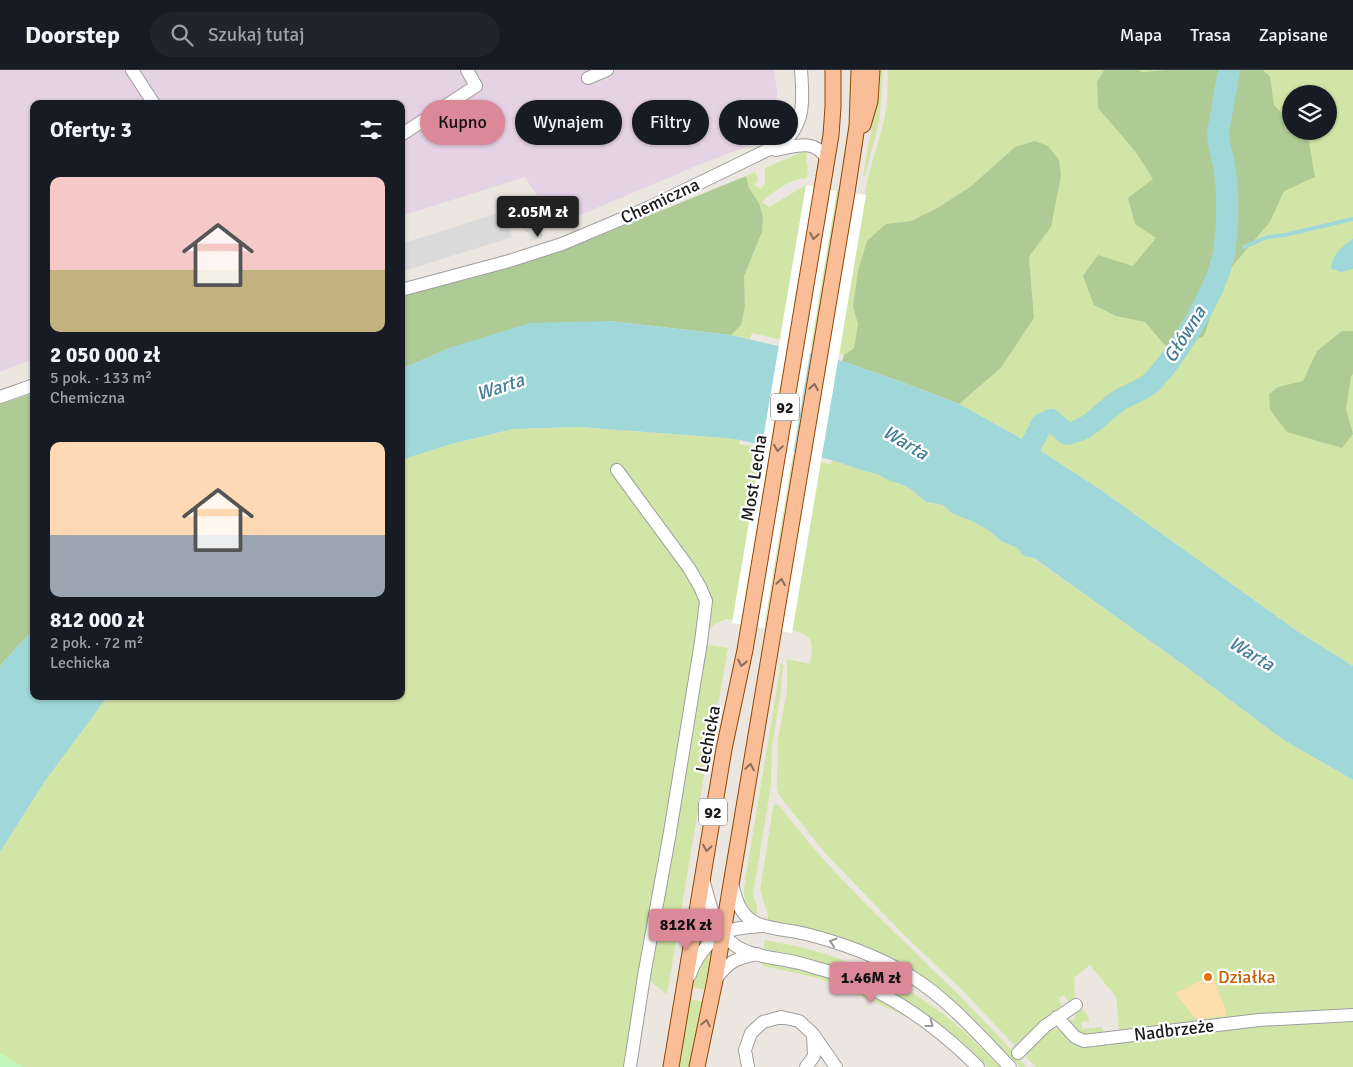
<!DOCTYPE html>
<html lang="pl">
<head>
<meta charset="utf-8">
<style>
  :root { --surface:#171b24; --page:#20242c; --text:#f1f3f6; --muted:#9ea1a6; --line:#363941; --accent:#db8898 }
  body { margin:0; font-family:Signika,sans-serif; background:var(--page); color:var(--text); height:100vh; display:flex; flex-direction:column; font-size:19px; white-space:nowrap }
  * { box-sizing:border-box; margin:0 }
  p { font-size:16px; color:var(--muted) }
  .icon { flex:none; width:28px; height:28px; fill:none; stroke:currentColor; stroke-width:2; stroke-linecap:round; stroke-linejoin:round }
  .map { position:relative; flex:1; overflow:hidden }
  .side { position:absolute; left:30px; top:30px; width:375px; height:600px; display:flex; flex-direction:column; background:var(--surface); border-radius:10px; box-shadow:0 1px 4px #0004 }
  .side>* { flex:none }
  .top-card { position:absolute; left:420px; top:30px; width:475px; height:45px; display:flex; gap:10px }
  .tools { position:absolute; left:1282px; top:15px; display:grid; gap:10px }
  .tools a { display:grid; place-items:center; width:55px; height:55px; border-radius:50%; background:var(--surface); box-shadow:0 1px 4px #0004; font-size:25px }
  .price { position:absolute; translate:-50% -42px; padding:0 11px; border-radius:5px; background:var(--accent); color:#111; font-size:16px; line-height:32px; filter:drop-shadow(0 1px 2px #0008) }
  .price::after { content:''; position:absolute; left:50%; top:30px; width:15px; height:11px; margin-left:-8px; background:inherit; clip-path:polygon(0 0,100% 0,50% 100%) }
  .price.current { background:#222; color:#fff }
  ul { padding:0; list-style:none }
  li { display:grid; align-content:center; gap:10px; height:265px; padding:0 20px }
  li span { display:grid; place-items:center; height:155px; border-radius:10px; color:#555 }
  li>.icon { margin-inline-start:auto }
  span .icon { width:90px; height:90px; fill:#fffc; stroke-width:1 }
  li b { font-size:21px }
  h2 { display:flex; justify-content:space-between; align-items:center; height:60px; padding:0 20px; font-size:21px }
  .chip { padding:0 18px; border-radius:22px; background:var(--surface); box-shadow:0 1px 4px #0004; font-size:18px; line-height:45px }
  .chip.current { background:var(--accent); color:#111 }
  header { display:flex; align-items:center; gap:30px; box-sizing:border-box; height:70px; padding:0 25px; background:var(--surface); border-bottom:1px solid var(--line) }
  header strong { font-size:24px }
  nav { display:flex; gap:28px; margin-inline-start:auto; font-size:18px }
  .search { width:350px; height:45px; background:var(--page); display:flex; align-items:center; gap:12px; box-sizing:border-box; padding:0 18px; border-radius:28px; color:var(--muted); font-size:19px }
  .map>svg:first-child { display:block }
  .industrial { fill:#e5d2e5 }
  .grass { fill:#d1e6a6; fill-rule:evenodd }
  .forest { fill:#aecb95 }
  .sand { fill:#fddead }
  .park { fill:#c1f7bc }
  .parking { fill:#dadada }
  .water { fill:#a0d7d9 }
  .pier { fill:#fff }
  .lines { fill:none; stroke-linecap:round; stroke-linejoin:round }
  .stream { stroke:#a0d7d9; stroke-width:4 }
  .river { stroke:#a0d7d9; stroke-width:22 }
  .minor-casing { stroke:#9e9e9e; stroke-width:14 }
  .major-casing { stroke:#8d4703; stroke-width:17 }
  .minor { stroke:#fff; stroke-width:12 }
  .major { stroke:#f9be98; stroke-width:15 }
  .oneway { stroke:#8a6c59 }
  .oneway2 { stroke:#989898 }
  .food-dot { fill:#e8710a; stroke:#fff; stroke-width:2 }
  .labels { text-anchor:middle; stroke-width:4.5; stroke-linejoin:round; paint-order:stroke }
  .shield { fill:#fff; stroke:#5f5f5f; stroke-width:1 }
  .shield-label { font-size:16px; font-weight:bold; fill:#1a1a1a }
  .street-label { font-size:18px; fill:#1a1a1a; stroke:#fff }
  .food-label { font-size:18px; fill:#c56008; stroke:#fff; text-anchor:start }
  .water-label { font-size:19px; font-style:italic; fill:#447d97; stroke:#fff }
</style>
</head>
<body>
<header>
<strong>Doorstep</strong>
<div class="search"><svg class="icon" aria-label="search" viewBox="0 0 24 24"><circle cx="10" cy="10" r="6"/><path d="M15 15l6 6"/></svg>Szukaj tutaj</div>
<nav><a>Mapa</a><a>Trasa</a><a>Zapisane</a></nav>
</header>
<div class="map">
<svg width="1353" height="997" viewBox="0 0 1353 997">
  <rect width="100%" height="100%" fill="#ece6e0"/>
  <path class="industrial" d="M0 0H774L777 23 776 31 764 35 774 64 756 73 701 94 573 148 555 154 525 107 401 146V34H34V289L0 302Z"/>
  <path class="grass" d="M878 0H883L881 32 879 52 865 106H863L876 32Z
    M888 0H1353V596L1297 561 1101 420 1024 370 959 334 1001 298 1034 248 1029 187 1051 157 1015 77 970 117 939 137 911 151 886 154 853 237 858 254 854 278 844 285 752 263 750 269 731 265 741 255 745 237 744 206 762 162 763 147 759 133 749 118 746 106 754 102 756 103 758 109 755 115 761 119 765 113V98L800 83 807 82 806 91 808 97 807 108C789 109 774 121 762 132L769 137 806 115 865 125 868 107 884 51 887 32ZM1291 24H1329V61H1291Z
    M579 357 726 368 740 370 739 374 831 394 832 390 864 401 877 404 890 411 901 414 912 420 926 432 943 435 953 444 972 451 988 460 1001 471 1017 478 1024 486 1033 488 1185 596 1282 669 1353 710V941L1081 967 1068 950 1075 949C1075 944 1075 941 1080 939 1086 941 1089 945 1089 951L1081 952 1082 959 1102 957 1103 962 1119 960 1116 927 1090 895 1074 908 1075 927 1069 932 1064 925 1059 928 1062 937 1060 940 1045 948 1021 974 1015 976 963 921 902 863 824 782 782 729 778 722 777 714 778 668 787 622V589L810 594C813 573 815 567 793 560L726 549 713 555 709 560 706 574 728 578 721 619 712 658 667 924 640 904 625 997H0V782L45 711 108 626H401V390L451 374 514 359Z
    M781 593 783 594 781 620 772 677 771 715 753 824 757 835V846C747 838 743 830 744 818Z
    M777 734 779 735C832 806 897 864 959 925 982 949 1005 973 1027 997H1020L944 923C895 881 830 860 768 850V845L760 820 773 738 774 735Z
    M765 870C833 881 899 907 953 952 970 966 985 982 1000 997H988C922 930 855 894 763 879Z
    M710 882 712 884 706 920 691 917C694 904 701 891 710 882Z
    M760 892C779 896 799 899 817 905 850 915 880 930 909 948L840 916 818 908 763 896Z
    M690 929 703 932 689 997H679Z
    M1353 949V997H1036L1026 987C1030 973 1042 966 1052 958 1062 959 1068 966 1075 973L1233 956Z"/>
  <path class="forest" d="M1104 0H1137L1143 2 1170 0H1263L1270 7 1274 35 1291 53V61H1299L1309 72 1315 107 1284 121 1270 152 1224 206 1204 266 1169 280 1145 252 1116 246 1094 235 1083 206 1098 185 1133 196 1156 168 1135 154 1128 128 1153 109 1135 81 1098 38 1097 12Z
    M1035 71 1048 76 1059 90 1061 106 1051 157 1029 187 1034 248 1001 298 959 334 899 311 842 291 844 285 854 278 858 254 853 237 858 201 867 171 886 154 911 151 939 137 970 117 1015 77Z
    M746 106 749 118 759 133 763 147 762 162 744 206 745 237 741 255 731 265 610 251 452 277 401 299V226L512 197 567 179Z
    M1342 261H1353V304L1351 306 1346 339 1353 364 1342 378 1287 362 1270 340 1269 324 1278 317 1303 311 1317 281Z
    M34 323V559L4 591 0 597V334Z"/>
  <path class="sand" d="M1211 905 1213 906 1227 945 1197 950 1175 923 1187 918Z"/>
  <path class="park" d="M0 983 24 997H0Z"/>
  <path class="parking" d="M530 133 543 167 530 171 528 163 520 156 510 159 512 167 401 202V174Z"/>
  <path class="water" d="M1353 168V199L1341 202 1331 199C1332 183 1342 178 1353 168Z
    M610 251 731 265 842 291 899 311 959 334 1024 370 1101 420 1297 561 1353 596V710L1282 669 1185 596 1034 488 1024 486 1017 478 1001 471 988 460 972 451 953 444 943 435 926 432 912 420 901 414 890 411 877 404 864 401 832 390 740 370 726 368 579 357 513 359 451 374 401 390V299L452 277 530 253Z
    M34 559V626H108L45 711 0 782V597L4 591Z"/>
  <path class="pier" d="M806 115 837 121 764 558 732 553Z
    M839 121 866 125 792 563 765 558Z"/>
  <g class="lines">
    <path class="stream" d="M1244 177 1267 167 1285 165 1353 149"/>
    <path class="river" d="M1011 398 1031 375 1042 354 1051 350 1067 364C1072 363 1077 361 1082 359 1096 352 1107 338 1121 329 1131 324 1147 318 1154 310 1180 281 1221 215 1225 176 1228 151 1228 125 1225 100 1223 87 1218 76 1218 63L1229 0"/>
    <g class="minor-casing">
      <path id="minor" d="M132 0 154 34
        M588 8 607 0
        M401 65 476 16 467 0
        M776 80C796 76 814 68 827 89
        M401 220 509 191 562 174 650 137 782 73C806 55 803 27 801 0
        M0 327 34 315
        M617 400 689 498 700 517 706 531 701 572 670 762 644 906 630 997
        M703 809C710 833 714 861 736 876 752 887 780 888 799 893 807 895 816 898 824 900 884 918 935 954 978 997
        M732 814C736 830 740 844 754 852 766 859 792 860 806 864 842 873 877 886 909 905 948 929 979 965 1010 997
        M690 905C695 889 708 871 723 863 735 857 750 857 762 856
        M716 909C728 892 736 888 757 884
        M1057 947 1075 967 1084 971 1259 950 1353 945
        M813 964 836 997
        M1018 983 1045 956 1076 935
        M748 997 745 980 751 963 763 952 781 947 799 951 813 964 814 986 806 997"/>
    </g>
    <g class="major-casing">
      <path id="major" d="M863 55 870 31 872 0
        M671 997 724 679 745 580 831 65 833 37V0
        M697 997 715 910 847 122 857 56 859 0"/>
    </g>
    <use href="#minor" class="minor"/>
    <use href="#major" class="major"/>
  </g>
  <defs><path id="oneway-chevron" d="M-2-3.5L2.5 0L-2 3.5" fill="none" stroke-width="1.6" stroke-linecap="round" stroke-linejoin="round" transform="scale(1.25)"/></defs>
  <g class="oneway">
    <use href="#oneway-chevron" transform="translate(814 166) rotate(100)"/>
    <use href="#oneway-chevron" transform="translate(814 317) rotate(-80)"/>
    <use href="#oneway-chevron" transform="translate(778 378) rotate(99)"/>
    <use href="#oneway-chevron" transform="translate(781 512) rotate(-81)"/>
    <use href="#oneway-chevron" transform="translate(742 593) rotate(101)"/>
    <use href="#oneway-chevron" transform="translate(750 697) rotate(-81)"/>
    <use href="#oneway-chevron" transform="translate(707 778) rotate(100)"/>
    <use href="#oneway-chevron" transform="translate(706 953) rotate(-78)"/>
  </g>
  <g class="oneway2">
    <use href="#oneway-chevron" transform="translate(833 872) rotate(-163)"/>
    <use href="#oneway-chevron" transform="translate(930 954) rotate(37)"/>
  </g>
  <circle class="food-dot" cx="1208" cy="907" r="5"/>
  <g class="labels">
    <g class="shield">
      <rect x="771" y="323.5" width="28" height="27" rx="4"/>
      <rect x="699" y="728.5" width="28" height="27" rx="4"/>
    </g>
    <g class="shield-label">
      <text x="785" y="343">92</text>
      <text x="713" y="748">92</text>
    </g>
    <g class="street-label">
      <text transform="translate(660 131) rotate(-25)" y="6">Chemiczna</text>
      <text transform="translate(754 408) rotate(-81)" y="6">Most Lecha</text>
      <text transform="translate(708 669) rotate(-79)" y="6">Lechicka</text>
      <text transform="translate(1174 960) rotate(-7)" y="6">Nadbrzeże</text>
    </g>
    <g class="food-label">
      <text x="1218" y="913">Działka</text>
    </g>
    <g class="water-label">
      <text transform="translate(1184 264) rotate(-58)" y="7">Główna</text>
      <text transform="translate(500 316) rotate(-18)" y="7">Warta</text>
      <text transform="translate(906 372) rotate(31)" y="7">Warta</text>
      <text transform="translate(1252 583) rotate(31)" y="7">Warta</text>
    </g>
  </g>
</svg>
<div class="tools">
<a><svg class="icon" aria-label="layers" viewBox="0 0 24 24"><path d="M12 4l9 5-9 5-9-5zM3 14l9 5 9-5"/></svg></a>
</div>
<b class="price current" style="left:538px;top:168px">2.05M zł</b>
<b class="price" style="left:686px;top:881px">812K zł</b>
<b class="price" style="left:871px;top:934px">1.46M zł</b>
<div class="top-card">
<a class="chip current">Kupno</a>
<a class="chip">Wynajem</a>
<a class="chip">Filtry</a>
<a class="chip">Nowe</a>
</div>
<section class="side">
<h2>Oferty: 3<svg class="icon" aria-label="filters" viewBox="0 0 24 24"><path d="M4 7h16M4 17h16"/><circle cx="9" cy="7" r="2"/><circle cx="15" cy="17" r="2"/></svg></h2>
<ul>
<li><span style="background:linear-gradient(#f6c9c9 60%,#c2b280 0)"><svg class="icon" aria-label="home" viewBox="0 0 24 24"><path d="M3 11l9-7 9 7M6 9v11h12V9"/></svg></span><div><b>2 050 000 zł</b><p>5 pok. · 133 m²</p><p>Chemiczna</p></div></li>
<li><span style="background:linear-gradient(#ffd9b3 60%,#9aa5b1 0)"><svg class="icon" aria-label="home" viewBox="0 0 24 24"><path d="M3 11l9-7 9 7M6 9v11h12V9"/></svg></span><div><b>812 000 zł</b><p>2 pok. · 72 m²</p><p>Lechicka</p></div></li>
</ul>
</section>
</div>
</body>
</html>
